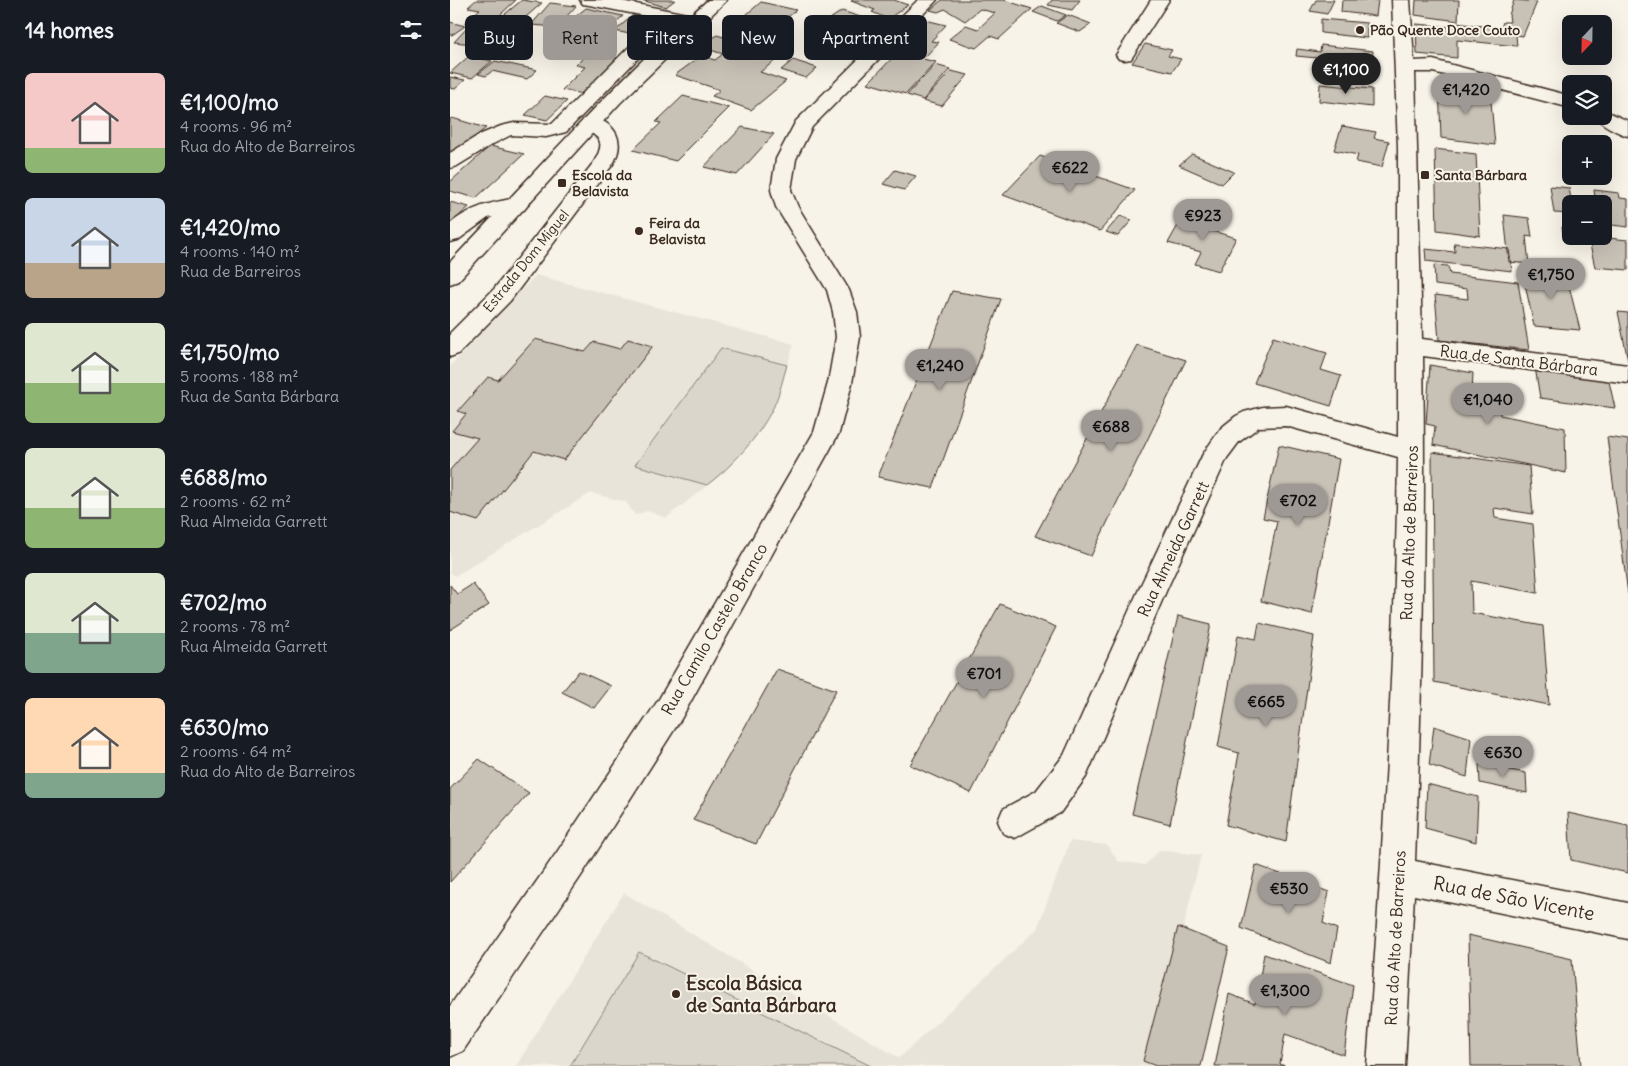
<!DOCTYPE html>
<html lang="en">
<head>
<meta charset="utf-8">
<style>
  :root { --surface:#171b24; --page:#242831; --text:#f1f3f6; --muted:#9ea1a6; --accent:#9f9995 }
  body { margin:0; font-family:Delius,sans-serif; background:var(--page); color:var(--text); height:100vh; display:flex; flex-direction:column; font-size:19px; white-space:nowrap }
  * { box-sizing:border-box; margin:0 }
  p { font-size:16px; color:var(--muted) }
  .icon { flex:none; width:28px; height:28px; fill:none; stroke:currentColor; stroke-width:2; stroke-linecap:round; stroke-linejoin:round }
  .map { position:relative; flex:1; overflow:hidden }
  .panel { display:flex; flex-direction:column; background:var(--surface); width:450px }
  .panel>* { flex:none }
  .hud { position:absolute; left:15px; top:15px; width:475px; height:45px; display:flex; gap:10px }
  .needle { width:32px; rotate:202deg }
  .tools { position:absolute; left:1112px; top:15px; display:grid; gap:10px }
  .tools a { display:grid; place-items:center; width:50px; height:50px; border-radius:8px; background:var(--surface); box-shadow:0 5px 20px #0002; font-size:25px }
  .price { position:absolute; translate:-50% -42px; padding:0 11px; border-radius:18px; background:var(--accent); color:#111; font-size:16px; line-height:32px; filter:drop-shadow(0 1px 2px #0008) }
  .price::after { content:''; position:absolute; left:50%; top:30px; width:15px; height:11px; margin-left:-8px; background:inherit; clip-path:polygon(0 0,100% 0,50% 100%) }
  .price.on { background:#222; color:#fff }
  ul { padding:0; list-style:none }
  li { display:flex; align-items:center; gap:15px; height:125px; padding:0 25px }
  li span { display:grid; place-items:center; flex:none; width:140px; height:100px; border-radius:8px; color:#555 }
  li>.icon { margin-inline-start:auto }
  span .icon { width:60px; height:60px; fill:#fffc; stroke-width:1 }
  li b { font-size:21px }
  h2 { display:flex; justify-content:space-between; align-items:center; height:60px; padding:0 25px; font-size:21px }
  .chip { padding:0 18px; border-radius:8px; background:var(--surface); box-shadow:0 5px 20px #0002; font-size:18px; line-height:45px }
  .chip.on { background:var(--accent); color:#111 }
  main { display:flex; flex:1; min-height:0 }
  .map>svg:first-child { display:block }
  .built { fill:#e9e4d9 }
  .green { fill:#dbd6cb; stroke:#8b8074 }
  .building { fill:#c8c1b6; stroke:#3b2a1e }
  .lines { fill:none; stroke-linecap:round; stroke-linejoin:round }
  .minor-casing { stroke:#3b2a1e; stroke-width:3 }
  .major-casing { stroke:#3b2a1e; stroke-width:3 }
  .minor { fill:#f7f3e8; fill-rule:evenodd }
  .major { fill:#f7f3e8; fill-rule:evenodd }
  .poi-dot { fill:#3b2a1e; stroke:#f7f3e8; stroke-width:2 }
  .labels { text-anchor:middle; stroke-width:4; stroke-linejoin:round; paint-order:stroke }
  .far-poi-label { font-size:14px; font-weight:bold; fill:#3b2a1e; stroke:#f7f3e8; text-anchor:start }
  .far-street-label { font-size:14px; fill:#3b2a1e; stroke:#f7f3e8 }
  .street-label { font-size:16px; fill:#3b2a1e; stroke:#f7f3e8 }
  .near-street-label { font-size:19px; fill:#3b2a1e; stroke:#f7f3e8 }
  .near-poi-label { font-size:19px; font-weight:bold; fill:#3b2a1e; stroke:#f7f3e8; text-anchor:start }
</style>
</head>
<body>
<main>
<section class="panel">
<h2>14 homes<svg class="icon" aria-label="filters" viewBox="0 0 24 24"><path d="M4 7h16M4 17h16"/><circle cx="9" cy="7" r="2"/><circle cx="15" cy="17" r="2"/></svg></h2>
<ul>
<li><span style="background:linear-gradient(#f6c9c9 75%,#8fb573 0)"><svg class="icon" aria-label="home" viewBox="0 0 24 24"><path d="M3 11l9-7 9 7M6 9v11h12V9"/></svg></span><div><b>€1,100/mo</b><p>4 rooms · 96 m²</p><p>Rua do Alto de Barreiros</p></div></li>
<li><span style="background:linear-gradient(#c9d6e8 65%,#b9a48a 0)"><svg class="icon" aria-label="home" viewBox="0 0 24 24"><path d="M3 11l9-7 9 7M6 9v11h12V9"/></svg></span><div><b>€1,420/mo</b><p>4 rooms · 140 m²</p><p>Rua de Barreiros</p></div></li>
<li><span style="background:linear-gradient(#dfe7d0 60%,#8fb573 0)"><svg class="icon" aria-label="home" viewBox="0 0 24 24"><path d="M3 11l9-7 9 7M6 9v11h12V9"/></svg></span><div><b>€1,750/mo</b><p>5 rooms · 188 m²</p><p>Rua de Santa Bárbara</p></div></li>
<li><span style="background:linear-gradient(#dfe7d0 60%,#8fb573 0)"><svg class="icon" aria-label="home" viewBox="0 0 24 24"><path d="M3 11l9-7 9 7M6 9v11h12V9"/></svg></span><div><b>€688/mo</b><p>2 rooms · 62 m²</p><p>Rua Almeida Garrett</p></div></li>
<li><span style="background:linear-gradient(#dfe7d0 60%,#7fa58c 0)"><svg class="icon" aria-label="home" viewBox="0 0 24 24"><path d="M3 11l9-7 9 7M6 9v11h12V9"/></svg></span><div><b>€702/mo</b><p>2 rooms · 78 m²</p><p>Rua Almeida Garrett</p></div></li>
<li><span style="background:linear-gradient(#ffd9b3 75%,#7fa58c 0)"><svg class="icon" aria-label="home" viewBox="0 0 24 24"><path d="M3 11l9-7 9 7M6 9v11h12V9"/></svg></span><div><b>€630/mo</b><p>2 rooms · 64 m²</p><p>Rua do Alto de Barreiros</p></div></li>
</ul>
</section>
<div class="map">
<svg width="1178" height="1066" viewBox="0 0 1178 1066">
  <rect width="100%" height="100%" fill="#f7f3e8"/>
  <filter id="ink" filterUnits="userSpaceOnUse"><feTurbulence type="fractalNoise" baseFrequency=".02" numOctaves="2"/><feDisplacementMap in="SourceGraphic" scale="10" xChannelSelector="R" yChannelSelector="G"/><feConvolveMatrix kernelMatrix="1 2 1 2 8 2 1 2 1" color-interpolation-filters="sRGB"/></filter>
  <g filter="url(#ink)">
    <path class="built" d="M86 275 344 344 324 405 306 436 276 471 216 518 198 511 185 515 176 502 141 493 5 576 0 572V366Z
      M620 841 657 845 668 861 695 865 710 850 751 855 700 1066H66L174 893 449 1058 587 929Z"/>
    <path class="green" d="M271 348 337 365C333 378 330 393 324 406 309 437 284 464 257 485L185 465Z
      M189 952 421 1066H120Z"/>
    <path class="building" d="M26 0H66L38 26 15 22 30 9 18 7Z
      M72 0 92 3 70 22 49 19Z
      M191 0H225L216 7Z
      M403 0H444L458 5 438 19 422 12 425 10 401 1Z
      M492 0H554L582 9 549 39 540 36 526 48 499 39 516 25 528 29 545 13 530 9 515 21 495 9 488 12 480 10Z
      M602 0H630L622 10 598 5Z
      M866 0H884L877 14 860 11Z
      M892 0H928L926 16 891 12Z
      M966 0H1009L1008 21 965 15Z
      M1064 0 1087 2 1073 36 1066 35 1067 46 1007 40V58L967 54 966 24 1003 27 1005 23 1051 28 1053 22H1060L1059 15Z
      M311 2 346 10 326 28 290 20Z
      M100 3 126 6 107 27 81 25Z
      M592 6 616 15 607 21 583 12Z
      M136 8 173 16 136 48 97 40Z
      M392 11 435 25 424 34 380 19Z
      M183 15 208 21 189 36 165 31Z
      M618 15 641 24 630 32 606 23Z
      M471 19 496 25 481 41 489 42 473 59 486 62 456 94 418 83 452 48 444 46Z
      M871 19 917 23V38L871 33Z
      M0 22 15 26 2 35H0Z
      M390 24 404 29 388 42 374 37Z
      M17 28 45 31 32 45 4 42Z
      M267 35 293 43 287 47 326 60 310 72 336 81 301 110 262 96 270 90 225 75 251 56 265 60 273 54 251 47Z
      M695 44 722 50 718 56 731 59 722 72 682 63Z
      M871 45 923 51 920 80 865 73 867 58 846 56 847 49 870 52Z
      M139 52 169 58 133 94 112 90 135 67 126 65Z
      M19 56 42 61 22 78 0 73Z
      M343 60 367 68 356 78 331 70Z
      M45 61 87 70 77 79 42 71 36 76 28 74Z
      M485 65 500 69 473 100 457 95Z
      M501 71 518 75 492 106 473 101Z
      M0 77 15 80 5 89 0 88Z
      M870 84 922 89V107L869 101Z
      M989 85 1040 91 1045 145 991 138Z
      M95 96 117 101 97 120 75 115Z
      M233 96 279 108 226 161 183 150 211 123 206 122Z
      M2 118 36 128 4 153 0 154V119Z
      M892 126 926 132 924 138 939 141 932 167 906 162 908 155 884 150Z
      M292 127 324 134 287 175 254 167Z
      M40 146 74 154 26 198 0 191V182Z
      M985 149 1026 154 1030 236 987 230Z
      M742 154 784 172 772 184 729 165Z
      M590 156 685 190 650 231 553 195Z
      M445 170 466 176 454 190 433 184Z
      M1100 186 1119 188 1122 204 1121 214 1104 213Z
      M1144 190 1169 193 1170 198 1178 199V227L1154 224V204H1146Z
      M0 202 19 207 0 224Z
      M735 213 761 220 756 229 786 238 769 271 745 264 751 252 718 243Z
      M1054 215 1079 218 1082 237 1076 236 1079 264 1059 262Z
      M670 216 682 220 668 236 656 232Z
      M1112 227 1121 228V236H1125L1126 242 1114 240Z
      M1138 236 1178 240V270L1145 267Z
      M1004 243 1059 249 1062 271 976 261 975 249 1005 252Z
      M984 265 998 266 1000 274 1068 282 1079 350 989 340 985 295 1018 299 1017 289 985 285Z
      M1072 270 1116 274 1130 330 1084 326Z
      M502 291 551 299 483 488 428 477Z
      M1168 312 1178 313V361Z
      M823 337 877 353 871 370 891 376 881 406 804 383Z
      M85 339 135 352 144 342 170 349 178 339 203 346 114 460 84 451 28 521 0 512V470L28 438 2 431 16 414 8 411 38 377 48 380Z
      M687 345 736 360 641 556 585 536Z
      M980 365 1023 373 1022 393 1051 399 1050 415 1115 428 1116 473 983 445 985 426 976 424Z
      M1085 367 1158 377 1165 408 1090 398Z
      M1157 437 1178 440V594Z
      M829 445 889 459 862 614 811 601 827 521 813 518Z
      M982 452 1079 466 1083 514 1044 508 1045 518 1083 524 1088 593 1021 581 1022 613 1093 626 1099 705 984 682Z
      M23 584 39 605 0 630V585L7 594Z
      M550 604 606 627 521 793 460 765Z
      M728 616 761 624 720 824 682 814Z
      M809 623 864 636 836 842 776 825 789 753 768 747 788 635 806 639Z
      M327 669 386 690 306 844 243 820Z
      M129 671 161 686 144 708 112 692Z
      M984 726 1021 738 1017 777 979 765Z
      M29 759 79 793 0 882V789Z
      M1029 764 1076 773 1077 793 1030 783Z
      M977 784 1028 797 1026 842 975 828Z
      M1118 813 1178 826V873L1121 860Z
      M806 865 879 892 873 923 887 929 881 963 791 928Z
      M728 927 779 947 751 1066H706L693 1061Z
      M1018 935 1122 959 1131 1066H1021Z
      M814 954 903 985 894 1055 835 1034 830 1064 835 1066H765L779 994 805 1004Z"/>
    <g class="lines">
      <g class="minor-casing">
        <path id="minor" d="M130 0H166L237 14 243 15 246 19 243 23 237 24 139 5 133 4Z
          M468 0H487L362 127 346 159 341 190 348 207 399 290 407 312 410 337 402 383 389 433 231 719 131 876 13 1051 0 1057V1006L107 852 209 699 364 432 378 383 386 337 383 312 377 290 326 207 321 190 326 159 346 121Z
          M701 0H719L681 59 675 60 669 59 666 55Z
          M942 0H960L964 61 983 60 1121 96V108L983 72H965L972 339 1178 365V383L973 356C976 524 972 693 965 861L1178 903V939L964 895 955 1066H917C932 863 945 660 948 457L836 426 809 427 789 442 777 458 717 589 636 777 610 813 565 838 553 833 548 821 553 809 586 791 614 755 689 589 753 454 771 428 786 416 794 412 813 407 836 406 948 437V147Z
          M213 24 237 27 240 31 237 35 231 36 211 35 116 132 96 137 61 135 43 144 7 166 0 168V153L29 135 51 126 64 123 102 124 199 27Z
          M1154 110 1178 121V136C1170 134 1149 123 1144 116H1154Z
          M141 117C166 123 176 141 163 164L60 301 8 354 0 357V333L44 289 144 162C160 134 142 139 131 123L134 119Z
          M67 198 74 200 78 205 74 210 38 218 8 240 0 242V224C20 207 42 202 67 198Z"/>
      </g>
      <g class="major-casing">
        <path id="major" d="M258 0H277L170 103 8 281 0 284V262C85 173 165 80 258 0Z"/>
      </g>
      <use href="#minor" class="minor"/>
      <use href="#major" class="major"/>
    </g>
  </g>
  <g class="poi-dot">
    <circle cx="910" cy="30" r="5"/>
    <rect x="970" y="170" width="10" height="10" rx="2.5"/>
    <rect x="107" y="178" width="10" height="10" rx="2.5"/>
    <circle cx="189" cy="231" r="5"/>
    <circle cx="226" cy="994" r="5"/>
  </g>
  <g class="labels">
    <g class="far-poi-label">
      <text x="920" y="35">Pão Quente Doce Couto</text>
      <text x="122" y="180">Escola da<tspan x="122" dy="16">Belavista</tspan></text>
      <text x="985" y="180">Santa Bárbara</text>
      <text x="199" y="228">Feira da<tspan x="199" dy="16">Belavista</tspan></text>
    </g>
    <g class="far-street-label">
      <text transform="translate(76 261) rotate(-51)" y="5">Estrada Dom Miguel</text>
    </g>
    <g class="street-label">
      <text transform="translate(1069 360) rotate(7)" y="6">Rua de Santa Bárbara</text>
      <text transform="translate(959 533) rotate(-88)" y="6">Rua do Alto de Barreiros</text>
      <text transform="translate(723 549) rotate(-65)" y="6">Rua Almeida Garrett</text>
      <text transform="translate(264 629) rotate(-60)" y="6">Rua Camilo Castelo Branco</text>
      <text transform="translate(945 938) rotate(-87)" y="6">Rua do Alto de Barreiros</text>
    </g>
    <g class="near-street-label">
      <text transform="translate(1064 898) rotate(11)" y="7">Rua de São Vicente</text>
    </g>
    <g class="near-poi-label">
      <text x="236" y="990">Escola Básica<tspan x="236" dy="22">de Santa Bárbara</tspan></text>
    </g>
  </g>
</svg>
<div class="tools">
<a><svg class="needle" viewBox="-14 -14 28 28"><path d="M0-13l5 13h-10z" fill="#e53935"/><path d="M0 13l5-13h-10z" fill="#9ea1a6"/></svg></a>
<a><svg class="icon" aria-label="layers" viewBox="0 0 24 24"><path d="M12 4l9 5-9 5-9-5zM3 14l9 5 9-5"/></svg></a>
<a>+</a>
<a>−</a>
</div>
<b class="price on" style="left:896px;top:95px">€1,100</b>
<b class="price" style="left:1016px;top:115px">€1,420</b>
<b class="price" style="left:620px;top:193px">€622</b>
<b class="price" style="left:753px;top:241px">€923</b>
<b class="price" style="left:1101px;top:300px">€1,750</b>
<b class="price" style="left:490px;top:391px">€1,240</b>
<b class="price" style="left:1038px;top:425px">€1,040</b>
<b class="price" style="left:661px;top:452px">€688</b>
<b class="price" style="left:848px;top:526px">€702</b>
<b class="price" style="left:534px;top:699px">€701</b>
<b class="price" style="left:816px;top:727px">€665</b>
<b class="price" style="left:1053px;top:778px">€630</b>
<b class="price" style="left:839px;top:914px">€530</b>
<b class="price" style="left:835px;top:1016px">€1,300</b>
<div class="hud">
<a class="chip">Buy</a>
<a class="chip on">Rent</a>
<a class="chip">Filters</a>
<a class="chip">New</a>
<a class="chip">Apartment</a>
</div>
</div>
</main>
</body>
</html>
